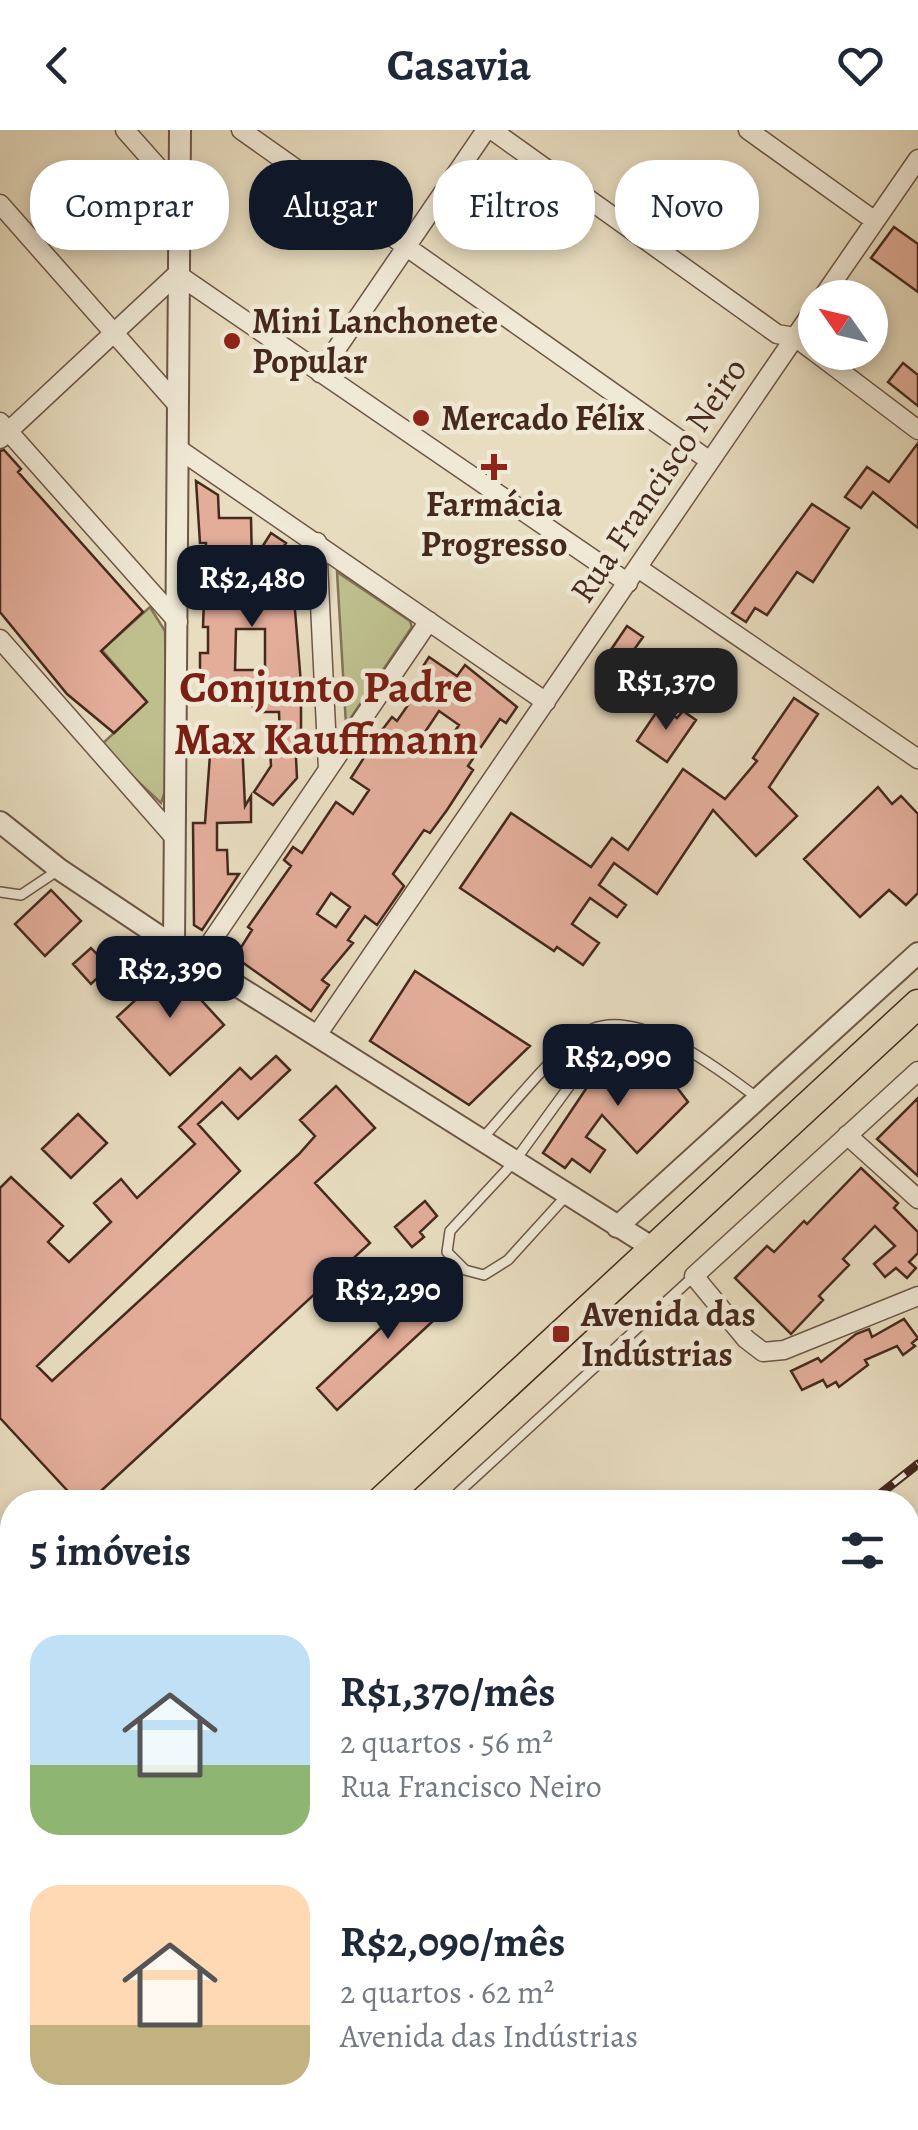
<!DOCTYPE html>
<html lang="pt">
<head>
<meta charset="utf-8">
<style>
  :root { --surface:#fff; --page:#f2f2f3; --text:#1f2937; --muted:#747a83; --accent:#111827 }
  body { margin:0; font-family:Alegreya,serif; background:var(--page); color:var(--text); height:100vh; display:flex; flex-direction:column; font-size:38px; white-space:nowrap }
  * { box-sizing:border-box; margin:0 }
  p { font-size:32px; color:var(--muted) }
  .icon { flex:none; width:55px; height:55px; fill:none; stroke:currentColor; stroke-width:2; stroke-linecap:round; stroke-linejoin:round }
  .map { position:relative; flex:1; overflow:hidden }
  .side { position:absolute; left:0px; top:1360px; width:920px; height:640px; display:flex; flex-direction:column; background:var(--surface); border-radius:40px 40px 0 0; box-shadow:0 5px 15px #0003 }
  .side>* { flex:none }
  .hud { position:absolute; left:30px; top:30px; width:860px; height:90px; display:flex; gap:20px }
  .needle { width:65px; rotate:304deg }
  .tools { position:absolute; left:798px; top:150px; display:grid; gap:20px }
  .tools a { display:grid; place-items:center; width:90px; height:90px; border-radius:50%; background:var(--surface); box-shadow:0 5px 15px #0003; font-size:50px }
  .price { position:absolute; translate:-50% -85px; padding:0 22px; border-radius:20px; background:var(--accent); color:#fff; font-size:32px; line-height:65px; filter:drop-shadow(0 2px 5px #0008) }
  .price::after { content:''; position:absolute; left:50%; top:60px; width:30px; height:22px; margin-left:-15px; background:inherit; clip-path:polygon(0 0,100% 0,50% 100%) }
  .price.selected { background:#222; color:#fff }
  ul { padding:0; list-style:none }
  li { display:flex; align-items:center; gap:30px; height:250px; padding:0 30px }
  li span { display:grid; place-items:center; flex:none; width:280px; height:200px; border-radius:30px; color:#555 }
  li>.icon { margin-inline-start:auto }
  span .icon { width:120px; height:120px; fill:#fffc; stroke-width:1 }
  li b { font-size:42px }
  h2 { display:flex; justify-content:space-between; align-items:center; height:120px; padding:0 30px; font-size:42px }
  .pill { padding:0 35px; border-radius:40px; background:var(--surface); box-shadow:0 5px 15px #0003; font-size:35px; line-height:90px }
  .pill.selected { background:var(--accent); color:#fff }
  header { display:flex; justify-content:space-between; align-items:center; height:130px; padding:0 30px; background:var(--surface); font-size:45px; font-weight:600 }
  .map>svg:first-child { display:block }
  .green { fill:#bebf8d; stroke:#827455; stroke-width:2.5 }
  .building { fill:#e3ad9a; stroke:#45291d; stroke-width:2.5; fill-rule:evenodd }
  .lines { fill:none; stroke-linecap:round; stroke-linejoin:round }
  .service-casing { stroke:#6e5646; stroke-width:12 }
  .minor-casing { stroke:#6e5646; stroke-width:21 }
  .tertiary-casing { stroke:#6e5646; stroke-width:24 }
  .primary-casing { stroke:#45291d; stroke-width:31 }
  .trunk-casing { stroke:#45291d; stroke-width:31 }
  .service { stroke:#f0e9d6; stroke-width:9 }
  .minor { stroke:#f0e9d6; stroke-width:18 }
  .tertiary { stroke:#f0e9d6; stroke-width:20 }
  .primary { stroke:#e8ddc0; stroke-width:28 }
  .trunk { stroke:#e8ddc0; stroke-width:28 }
  .rail-casing { stroke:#45291d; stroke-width:9 }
  .rail { stroke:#f0e9d6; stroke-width:5; stroke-dasharray:15; stroke-linecap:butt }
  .poi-dot { fill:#8f2418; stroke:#f0e9d6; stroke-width:4 }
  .labels { text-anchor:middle; stroke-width:9; stroke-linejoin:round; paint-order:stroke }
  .poi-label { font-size:35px; font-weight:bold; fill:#45291d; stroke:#f0e9d6; text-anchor:start }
  .street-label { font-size:35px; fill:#45291d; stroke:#f0e9d6 }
  .district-label { font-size:45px; font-weight:bold; fill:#7a1f14; stroke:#f0e9d6 }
</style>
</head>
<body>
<header><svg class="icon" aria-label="back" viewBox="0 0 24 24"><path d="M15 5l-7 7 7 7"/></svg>Casavia<svg class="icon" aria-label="heart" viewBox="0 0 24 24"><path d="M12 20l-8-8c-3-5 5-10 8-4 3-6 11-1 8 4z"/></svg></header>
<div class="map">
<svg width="918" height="2000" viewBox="0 0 918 2000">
  <rect width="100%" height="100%" fill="#e8ddc0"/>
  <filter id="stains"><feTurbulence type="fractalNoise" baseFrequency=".002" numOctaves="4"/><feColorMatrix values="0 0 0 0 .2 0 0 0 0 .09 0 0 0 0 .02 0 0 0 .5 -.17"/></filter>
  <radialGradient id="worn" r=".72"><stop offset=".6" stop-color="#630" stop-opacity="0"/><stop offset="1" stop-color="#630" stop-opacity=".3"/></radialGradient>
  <path class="green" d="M337 442 410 491 412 497 346 595Z
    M150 477 165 501 168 653 161 673 100 616 147 572 102 520Z
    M0 1879 12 1892V1962L0 1974Z"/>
  <path class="building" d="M894 97 918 114V162L871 128Z
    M903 233 918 245V276L888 252Z
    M918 313V398L873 362 861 378 845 367 867 337 889 352Z
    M4 320 21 339 18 342 143 482 101 521 147 572 114 603 67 564 0 482V321Z
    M196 351 218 365 219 388H251L252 433 271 403 286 413 267 442 299 441V468H294L301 554V608H295L297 648 273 675 254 662 271 636 270 617H277L280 610 279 582H253L252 555H200V523H208V497H203L206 413H200ZM236 499H265V540H235Z
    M812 374 849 398 813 452 797 442 767 485 755 478 746 492 732 483Z
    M627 496 643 507 621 538 606 527Z
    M429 527 457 546 465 535 517 577 506 593 500 589 468 636 473 640 447 680 430 703 424 700 393 744 404 756 377 795 365 786 348 810 353 813 322 850 329 855 311 881 235 827 252 800 248 797 291 736 284 730 293 717 302 723 336 672 353 684 369 660 351 648 379 604 392 587 397 591 428 546 420 541ZM439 581 459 595 443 619 423 605ZM331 763 350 777 336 797 317 784Z
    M794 568 818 584 769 657 797 686 756 726 713 680 657 764 614 733 599 755 626 775 617 787 590 768 572 794 599 813 583 835 557 817 554 821 460 758 511 683 591 737 612 708 628 720 683 639 725 669 757 631 753 628Z
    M660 577 677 588 683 581 696 590 667 632 637 611Z
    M242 610 245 676 251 666V692L217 693V720H227L228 744H239L202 800 194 795 193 693H205L211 611Z
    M878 657 892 674 901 666 918 684V763L906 775 889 760 860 787 804 729Z
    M51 760 81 791 45 826 15 794Z
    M91 818 109 837 91 854 73 834Z
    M171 837 224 895 170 945 117 887Z
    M415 841 530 916 469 975 370 911Z
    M616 914 651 938 656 930 688 972 637 1023 602 985 586 1007 605 1020 590 1042 572 1029 565 1038 543 1023Z
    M276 926 290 940 238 989 222 972 198 994 240 1041 37 1236 52 1251 299 1024 315 1006 300 990 336 956 375 998 315 1053 370 1113 89 1372H78L0 1288V1058L11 1047 63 1096 48 1112 69 1132 111 1092 94 1073 121 1049 137 1068 195 1014 179 997 240 938 251 949Z
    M918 968V1046L877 1009Z
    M78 984 107 1013 71 1048 42 1019Z
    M861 1038 898 1073 894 1078 918 1102V1123L909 1132 916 1138 907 1148 896 1138 885 1147 874 1134 895 1116 875 1096 843 1129 849 1135 819 1166 823 1170 791 1204 735 1148 767 1116 774 1122 804 1091 807 1094Z
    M425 1071 437 1086 420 1102 424 1107 412 1117 395 1097Z
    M438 1144 460 1166 337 1280 317 1258Z
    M904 1189 918 1208 912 1213 915 1216 903 1225 897 1216 865 1230 868 1235 839 1257 836 1252 827 1257 823 1250 802 1260 791 1241 818 1228 821 1232 856 1204 869 1199 872 1207Z"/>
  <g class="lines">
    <g class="service-casing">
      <path id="service" d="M0 762 21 765 57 741
        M482 1009C506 983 562 911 592 899 642 878 721 941 759 969
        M567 1065 508 1130 484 1145 465 1140 447 1122 450 1101 514 1032 613 896
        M448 1372 694 1146"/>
    </g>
    <g class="minor-casing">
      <path id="minor" d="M125 0 179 61
        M241 0 710 331
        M492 0 777 204 795 207 815 222
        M748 0 875 91
        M0 74 175 272
        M822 168 918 29
        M815 222 918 300
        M320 243 486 0
        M0 292 178 492
        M0 309 177 144 628 453
        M177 318 546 572
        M317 412 328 639
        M638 438 918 629
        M0 509 175 708
        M198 831 429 491
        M317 905 815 178
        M918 941 694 1146 746 1209 763 1222 784 1220 918 1166
        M847 1005 918 1069
        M908 1415 918 1410
        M576 1988 600 2000
        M144 2000 160 1988"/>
    </g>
    <g class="tertiary-casing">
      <path id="tertiary" d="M0 692 59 739 174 816 653 1118
        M174 816 180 0
        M617 1097 918 823"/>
    </g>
    <g class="primary-casing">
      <path id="primary" d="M380 1372 918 874
        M0 1645 12 1638
        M0 1730 12 1719"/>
    </g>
    <g class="trunk-casing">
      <path id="trunk" d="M0 1591H12"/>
    </g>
    <use href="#service" class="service"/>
    <use href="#minor" class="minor"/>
    <use href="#tertiary" class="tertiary"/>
    <use href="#primary" class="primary"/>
    <use href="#trunk" class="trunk"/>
    <g class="rail-casing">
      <path id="rail" d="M870 1372 918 1334
        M66 2000 84 1988"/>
    </g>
    <use href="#rail" class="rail"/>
  </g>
  <g class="poi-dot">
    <circle cx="232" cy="211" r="10"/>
    <circle cx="421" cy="288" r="10"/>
    <path d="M489 322h10v10h10v10h-10v10h-10v-10h-10v-10h10z"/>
    <rect x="551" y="1194" width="20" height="20" rx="5"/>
  </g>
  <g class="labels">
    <g class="poi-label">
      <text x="252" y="203">Mini Lanchonete<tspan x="252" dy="40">Popular</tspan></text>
      <text x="441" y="300">Mercado Félix</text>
      <text x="494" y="386" text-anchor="middle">Farmácia<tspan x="494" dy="40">Progresso</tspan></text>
      <text x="581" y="1196">Avenida das<tspan x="581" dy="40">Indústrias</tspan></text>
    </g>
    <g class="street-label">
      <text transform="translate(658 350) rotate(-56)" y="12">Rua Francisco Neiro</text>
    </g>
    <g class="district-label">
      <text x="326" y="572">Conjunto Padre<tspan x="326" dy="52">Max Kauffmann</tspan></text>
    </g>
  </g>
  <rect width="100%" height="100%" filter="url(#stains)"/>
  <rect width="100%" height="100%" fill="url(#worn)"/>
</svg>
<div class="tools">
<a><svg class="needle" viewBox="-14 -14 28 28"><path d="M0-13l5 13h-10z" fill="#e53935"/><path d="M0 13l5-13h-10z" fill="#747a83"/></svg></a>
</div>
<b class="price" style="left:252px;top:500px">R$2,480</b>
<b class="price selected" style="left:666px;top:603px">R$1,370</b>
<b class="price" style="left:170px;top:891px">R$2,390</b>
<b class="price" style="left:618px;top:979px">R$2,090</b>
<b class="price" style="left:388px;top:1212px">R$2,290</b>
<div class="hud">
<a class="pill">Comprar</a>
<a class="pill selected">Alugar</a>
<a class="pill">Filtros</a>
<a class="pill">Novo</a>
</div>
<section class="side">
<h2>5 imóveis<svg class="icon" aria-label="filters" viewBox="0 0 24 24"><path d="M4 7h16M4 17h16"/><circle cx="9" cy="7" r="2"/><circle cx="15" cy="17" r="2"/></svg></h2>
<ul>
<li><span style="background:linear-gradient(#bfe0f5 65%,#8fb573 0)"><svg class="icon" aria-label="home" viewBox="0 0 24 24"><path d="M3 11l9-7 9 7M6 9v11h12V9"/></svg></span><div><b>R$1,370/mês</b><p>2 quartos · 56 m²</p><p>Rua Francisco Neiro</p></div></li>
<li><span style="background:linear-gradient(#ffd9b3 70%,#c2b280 0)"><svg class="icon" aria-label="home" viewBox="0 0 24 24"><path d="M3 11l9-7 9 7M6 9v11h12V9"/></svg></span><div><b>R$2,090/mês</b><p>2 quartos · 62 m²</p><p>Avenida das Indústrias</p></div></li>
</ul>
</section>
</div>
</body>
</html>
